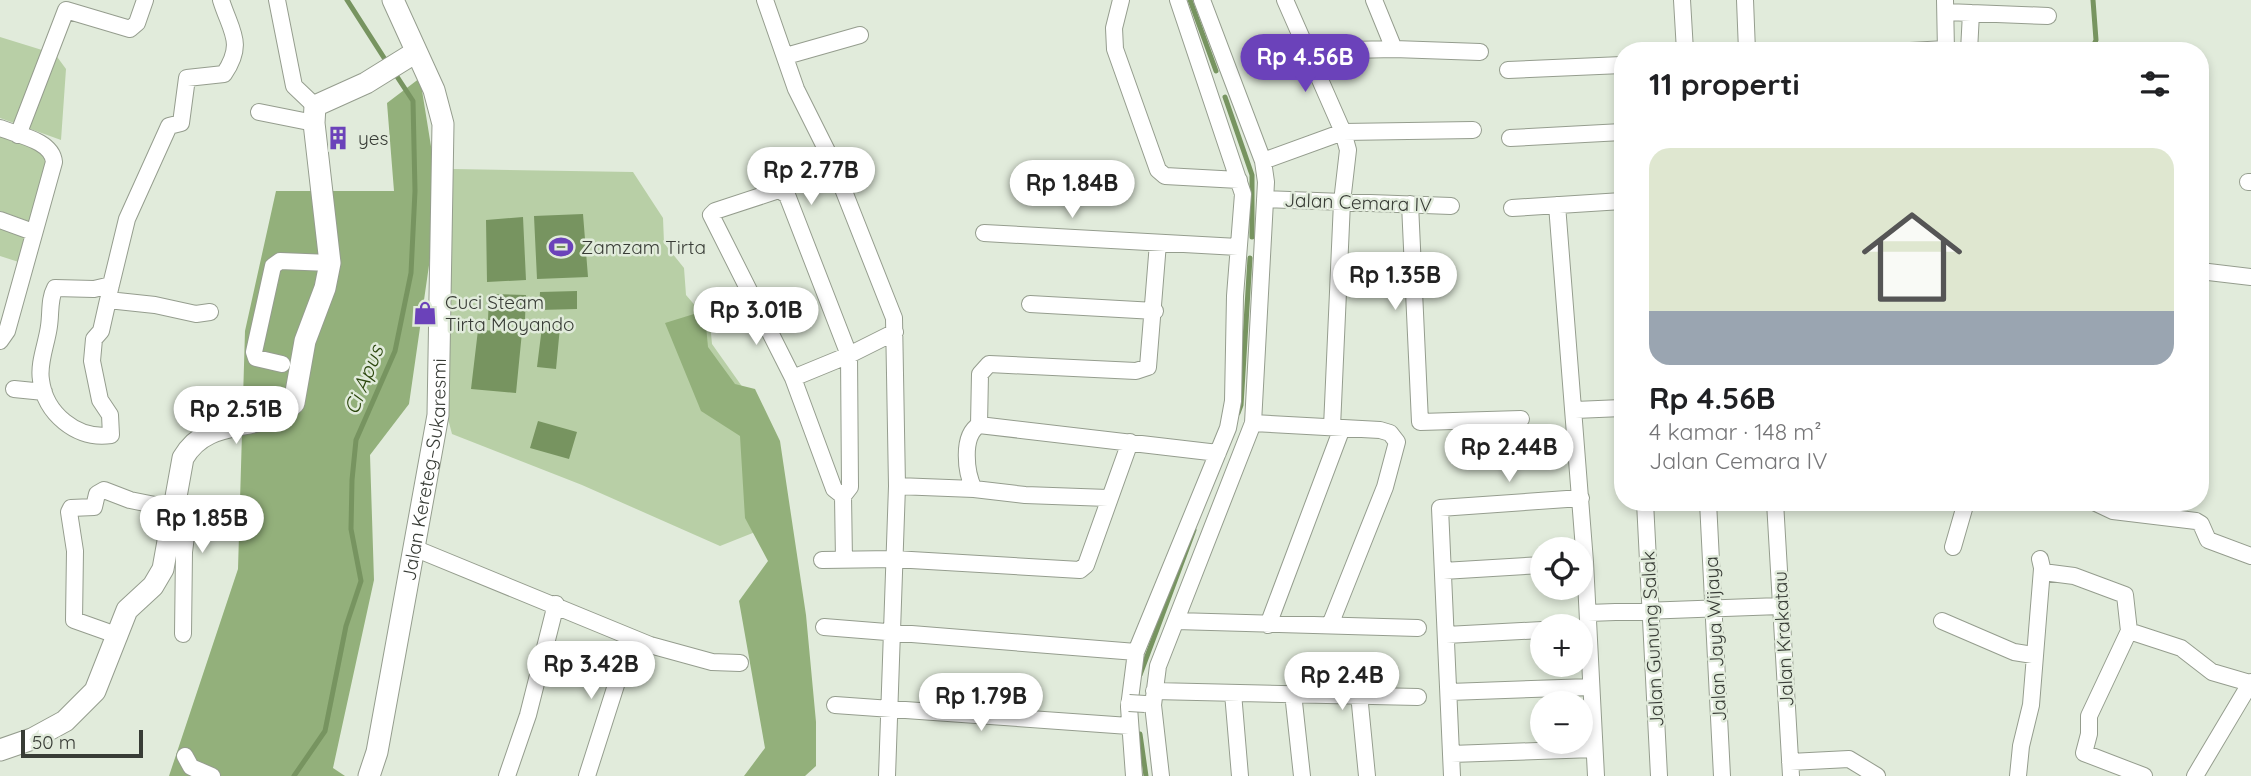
<!DOCTYPE html>
<html lang="id">
<head>
<meta charset="utf-8">
<style>
  :root { --surface:#fff; --page:#f2f2f2; --text:#202124; --muted:#757577; --accent:#6b42ba }
  body { margin:0; font-family:Quicksand,sans-serif; background:var(--page); color:var(--text); height:100vh; display:flex; flex-direction:column; font-size:26px; white-space:nowrap }
  * { box-sizing:border-box; margin:0 }
  p { font-size:23px; color:var(--muted) }
  .icon { flex:none; width:38px; height:38px; fill:none; stroke:currentColor; stroke-width:2; stroke-linecap:round; stroke-linejoin:round }
  .map { position:relative; flex:1; overflow:hidden }
  .drawer { position:absolute; left:1614px; top:42px; width:595px; height:469px; display:flex; flex-direction:column; background:var(--surface); border-radius:28px; box-shadow:0 4px 10px #0003 }
  .drawer>* { flex:none }
  .controls { position:absolute; left:1530px; top:537px; display:grid; gap:14px }
  .controls a { display:grid; place-items:center; width:63px; height:63px; border-radius:50%; background:var(--surface); box-shadow:0 4px 10px #0003; font-size:35px }
  .scale { position:absolute; left:21px; bottom:18px; width:122px; box-sizing:border-box; padding-left:7px; border:4px solid #383c36; border-top:0; font-size:19px; line-height:24px; white-space:nowrap; color:#383c36; -webkit-text-stroke:5px #e1ebdb; paint-order:stroke }
  .price { position:absolute; translate:-50% -60px; padding:0 16px; border-radius:24px; background:#fff; color:#222; font-size:23px; line-height:46px; filter:drop-shadow(0 2px 4px #0008) }
  .price::after { content:''; position:absolute; left:50%; top:42px; width:21px; height:16px; margin-left:-10px; background:inherit; clip-path:polygon(0 0,100% 0,50% 100%) }
  .price.active { background:var(--accent); color:#fff }
  ul { padding:0; list-style:none }
  li { display:grid; align-content:center; gap:14px; height:371px; padding:0 35px }
  li span { display:grid; place-items:center; height:217px; border-radius:21px; color:#555 }
  li>.icon { margin-inline-start:auto }
  span .icon { width:126px; height:126px; fill:#fffc; stroke-width:1 }
  li b { font-size:30px }
  h2 { display:flex; justify-content:space-between; align-items:center; height:84px; padding:0 35px; font-size:30px }
  .map>svg:first-child { display:block }
  .green { fill:#b8cfa6 }
  .forest { fill:#93b07b }
  .water { fill:#779460 }
  .lines { fill:none; stroke-linecap:round; stroke-linejoin:round }
  .stream { stroke:#779460; stroke-width:5 }
  .minor-casing { stroke:#959d8e; stroke-width:18 }
  .tertiary-casing { stroke:#959d8e; stroke-width:23 }
  .minor { stroke:#fff; stroke-width:16 }
  .tertiary { stroke:#fff; stroke-width:21 }
  .minor-bridge-casing { stroke:#959d8e; stroke-width:18; stroke-linecap:butt }
  .minor-bridge { stroke:#fff; stroke-width:16 }
  .labels { text-anchor:middle; stroke-width:5; stroke-linejoin:round; paint-order:stroke }
  .poi-label { font-size:19px; fill:#383c36; stroke:#e1ebdb; text-anchor:start }
  .street-label { font-size:19px; fill:#383c36; stroke:#e1ebdb }
  .water-label { font-size:21px; font-style:italic; fill:#2d480f; stroke:#e1ebdb }
</style>
</head>
<body>
<div class="map">
<svg width="2251" height="776" viewBox="0 0 2251 776">
  <rect width="100%" height="100%" fill="#e1ebdb"/>
  <path class="green" d="M0 37 55 54 66 69 61 140 0 118Z
    M0 136 58 157 39 225 0 211Z
    M453 169 633 172 663 218 664 243 684 268 686 295 710 323 712 344 765 419 785 520 720 546 582 485 452 434 439 385Z
    M0 227 35 239 28 265 0 256Z"/>
  <path class="forest" d="M420 78 439 196 409 404 370 455 374 580 333 768 345 776H169L238 569 245 331 276 191H394L387 103Z
    M694 314 706 326 708 347 735 384 755 389 780 441 806 615 816 722V766L805 776H744L765 748 739 601 768 561 745 518 740 436 701 411 665 323Z"/>
  <path class="water" d="M583 214 588 277 537 279 534 216Z
    M523 217 526 280 487 282 486 220Z
    M577 291V309L539 310 540 292Z
    M489 294 526 295 525 319 488 320Z
    M542 327H560L556 369 537 367Z
    M478 330 522 332 516 393 471 389Z
    M538 421 577 432 569 459 530 448Z"/>
  <g class="lines">
    <path class="stream" d="M347 0 388 64
      M1190 0 1216 71
      M2091 51 2096 40 2093 0
      M1225 97 1252 175V237
      M1238 413 1241 405 1250 258
      M1140 675 1194 530
      M1140 734 1146 776
      M294 776 325 731 346 626 361 581 351 529 352 480 356 440 395 351 411 273 415 191 413 101 394 72"/>
    <g class="minor-casing">
      <path id="minor" d="M277 0 294 86 315 106
        M765 0 796 89 832 161 894 318 897 486 887 776
        M1121 0 1114 28 1115 49 1158 170 1165 176 1239 180
        M1374 0 1394 49
        M1682 0 1685 51
        M1745 0 1747 51
        M1945 0 1946 51
        M1946 12 2048 16
        M1306 51 1394 49 1480 52
        M1910 51 1946 49
        M1969 51 1971 13
        M786 56 860 35
        M1508 70 1622 65
        M259 112 314 123
        M0 128C17 135 52 140 54 162L7 331 0 341
        M18 135 66 10 130 29 137 23 145 0
        M1510 138 1622 132
        M1263 161 1343 132 1285 0
        M2248 182H2251
        M1265 199 1451 206
        M1410 204 1420 422 1521 419
        M1557 205 1585 562 1596 776
        M1512 208 1622 201
        M0 220 33 232
        M984 233 1238 247
        M2200 271 2251 277
        M111 285 94 289 55 288C49 299 51 313 49 326 47 343 38 363 41 380 45 413 76 440 111 435L110 415 100 400 92 361 94 339 101 331 108 300 155 305 196 314 210 312
        M109 293 127 219 169 126 181 123 187 78 224 74C245 43 231 32 221 0
        M1030 304 1155 311
        M282 364 256 358 254 352 273 266 280 261 330 263
        M793 378 834 489 843 496
        M14 389 44 392
        M1575 410 1622 408
        M1253 423 1380 430 1390 433 1397 442 1385 487 1330 625
        M979 425 1218 453
        M1332 427 1342 202 1348 150 1343 132 1473 130
        M897 486 974 489
        M1108 498 1025 495 974 489C966 473 961 436 979 425L980 374 989 364 1136 371 1148 367 1158 243
        M1645 502 1659 776
        M1708 502 1722 776
        M1775 502 1791 776
        M2094 502 2113 511 2196 521 2201 524 2208 540 2251 556
        M176 503 189 512 184 552 183 634
        M1953 547 1966 502
        M414 548 650 645 712 662 740 663
        M2040 559 2043 572 2074 576 2125 595 2129 631 2181 648 2212 672 2250 683
        M822 560 894 559 1080 570 1086 565 1130 442
        M844 560 843 496 850 487 849 355 793 378 711 215 715 211 779 190 787 195 849 355 895 332
        M1443 571 1542 565
        M1588 613 1781 606
        M1176 621 1418 628
        M1942 621 2014 652 2033 655
        M1268 625 1342 428
        M824 627 1136 652
        M2129 631 2089 716V734L2084 753 2144 776
        M1446 635 1542 630
        M119 636 74 620 75 551 69 512 71 508 94 507 97 494 104 490 130 500 175 509
        M1154 691 1418 697
        M1449 692 1591 687
        M1233 693 1240 776
        M1293 693 1302 776
        M1359 694 1367 776
        M835 705 1129 726
        M1451 754 1594 749
        M185 756 191 767 212 776
        M1790 762 1849 759 1877 776
        M507 776 528 715 556 604
        M587 776 631 638
        M1134 776 1129 707 1136 652 1228 428 1233 401 1235 296 1243 194 1178 0
        M1161 776 1153 705 1158 666 1253 423 1266 182 1263 161 1202 0
        M1452 776 1440 508 1581 498
        M2018 776 2021 746 2031 705 2042 569
        M2195 776 2251 682"/>
    </g>
    <g class="tertiary-casing">
      <g id="tertiary">
        <path d="M0 750 32 739 65 721 95 691 127 610 153 586 163 569 183 458C209 413 260 435 294 403L305 341 325 288 330 263 314 123 315 106 366 83 416 52"/>
        <path id="s1" d="M369 776 377 752 438 415 443 124 434 90 393 0"/>
      </g>
    </g>
    <use href="#minor" class="minor"/>
    <use href="#tertiary" class="tertiary"/>
    <g class="minor-bridge-casing">
      <path id="minor-bridge" d="M1129 703 1145 704"/>
    </g>
    <use href="#minor-bridge" class="minor-bridge"/>
  </g>
  <defs>
    <g id="building-bare" transform="scale(1.89)"><path d="M-4-6H4V6H1V3H-1V6H-4ZM-2.5-4.3h1.7v1.8h-1.7ZM.8-4.3h1.7v1.8H.8ZM-2.5-1h1.7V.8h-1.7ZM.8-1h1.7V.8H.8Z" fill="#6b42ba" stroke="#e1ebdb" stroke-width="2.5" paint-order="stroke"/></g>
    <g id="stadium-bare" transform="scale(1.89)"><path d="M0-5a6.5 5 0 1 0 0 10a6.5 5 0 1 0 0-10ZM-3.5-1.8h7v3.6h-7Z" fill="#6b42ba" stroke="#e1ebdb" stroke-width="2.5" paint-order="stroke"/></g>
    <g id="shop-bare" transform="scale(1.89)"><path d="M-5-2.5h2.3a2.7 3.5 0 0 1 5.4 0H5L5.5 6h-11ZM-1.5-2.5h3a1.5 2.3 0 0 0-3 0Z" fill="#6b42ba" stroke="#e1ebdb" stroke-width="2.5" paint-order="stroke"/></g>
  </defs>
  <g fill-rule="evenodd">
    <use href="#building-bare" x="338" y="138"/>
    <use href="#stadium-bare" x="561" y="247"/>
    <use href="#shop-bare" x="425" y="313"/>
  </g>
  <g class="labels">
    <g class="poi-label">
      <text x="358" y="145">yes</text>
      <text x="581" y="254">Zamzam Tirta</text>
      <text x="445" y="309">Cuci Steam<tspan x="445" dy="22">Tirta Moyando</tspan></text>
    </g>
    <g class="street-label">
      <text transform="translate(1358 202) rotate(2)" y="7">Jalan Cemara IV</text>
      <text dy="7" stroke="none"><textPath href="#s1" startOffset="312">Jalan Kereteg–Sukaresmi</textPath></text>
      <text transform="translate(1652 639) rotate(-93)" y="7">Jalan Gunung Salak</text>
      <text transform="translate(1715 639) rotate(-93)" y="7">Jalan Jaya Wijaya</text>
      <text transform="translate(1783 639) rotate(-93)" y="7">Jalan Krakatau</text>
    </g>
    <g class="water-label">
      <text transform="translate(364 380) rotate(-68)" y="7">Ci Apus</text>
    </g>
  </g>
</svg>
<div class="controls">
<a><svg class="icon" aria-label="locate" viewBox="0 0 24 24"><circle cx="12" cy="12" r="6"/><path d="M12 2v4M12 18v4M2 12h4M18 12h4"/></svg></a>
<a>+</a>
<a>−</a>
</div>
<div class="scale">50 m</div>
<b class="price active" style="left:1305px;top:94px">Rp 4.56B</b>
<b class="price" style="left:811px;top:207px">Rp 2.77B</b>
<b class="price" style="left:1072px;top:220px">Rp 1.84B</b>
<b class="price" style="left:1395px;top:312px">Rp 1.35B</b>
<b class="price" style="left:756px;top:347px">Rp 3.01B</b>
<b class="price" style="left:236px;top:446px">Rp 2.51B</b>
<b class="price" style="left:1509px;top:484px">Rp 2.44B</b>
<b class="price" style="left:202px;top:555px">Rp 1.85B</b>
<b class="price" style="left:591px;top:701px">Rp 3.42B</b>
<b class="price" style="left:1342px;top:712px">Rp 2.4B</b>
<b class="price" style="left:981px;top:733px">Rp 1.79B</b>
<section class="drawer">
<h2>11 properti<svg class="icon" aria-label="filters" viewBox="0 0 24 24"><path d="M4 7h16M4 17h16"/><circle cx="9" cy="7" r="2"/><circle cx="15" cy="17" r="2"/></svg></h2>
<ul>
<li><span style="background:linear-gradient(#dfe7d0 75%,#9aa5b1 0)"><svg class="icon" aria-label="home" viewBox="0 0 24 24"><path d="M3 11l9-7 9 7M6 9v11h12V9"/></svg></span><div><b>Rp 4.56B</b><p>4 kamar · 148 m²</p><p>Jalan Cemara IV</p></div></li>
</ul>
</section>
</div>
</body>
</html>
